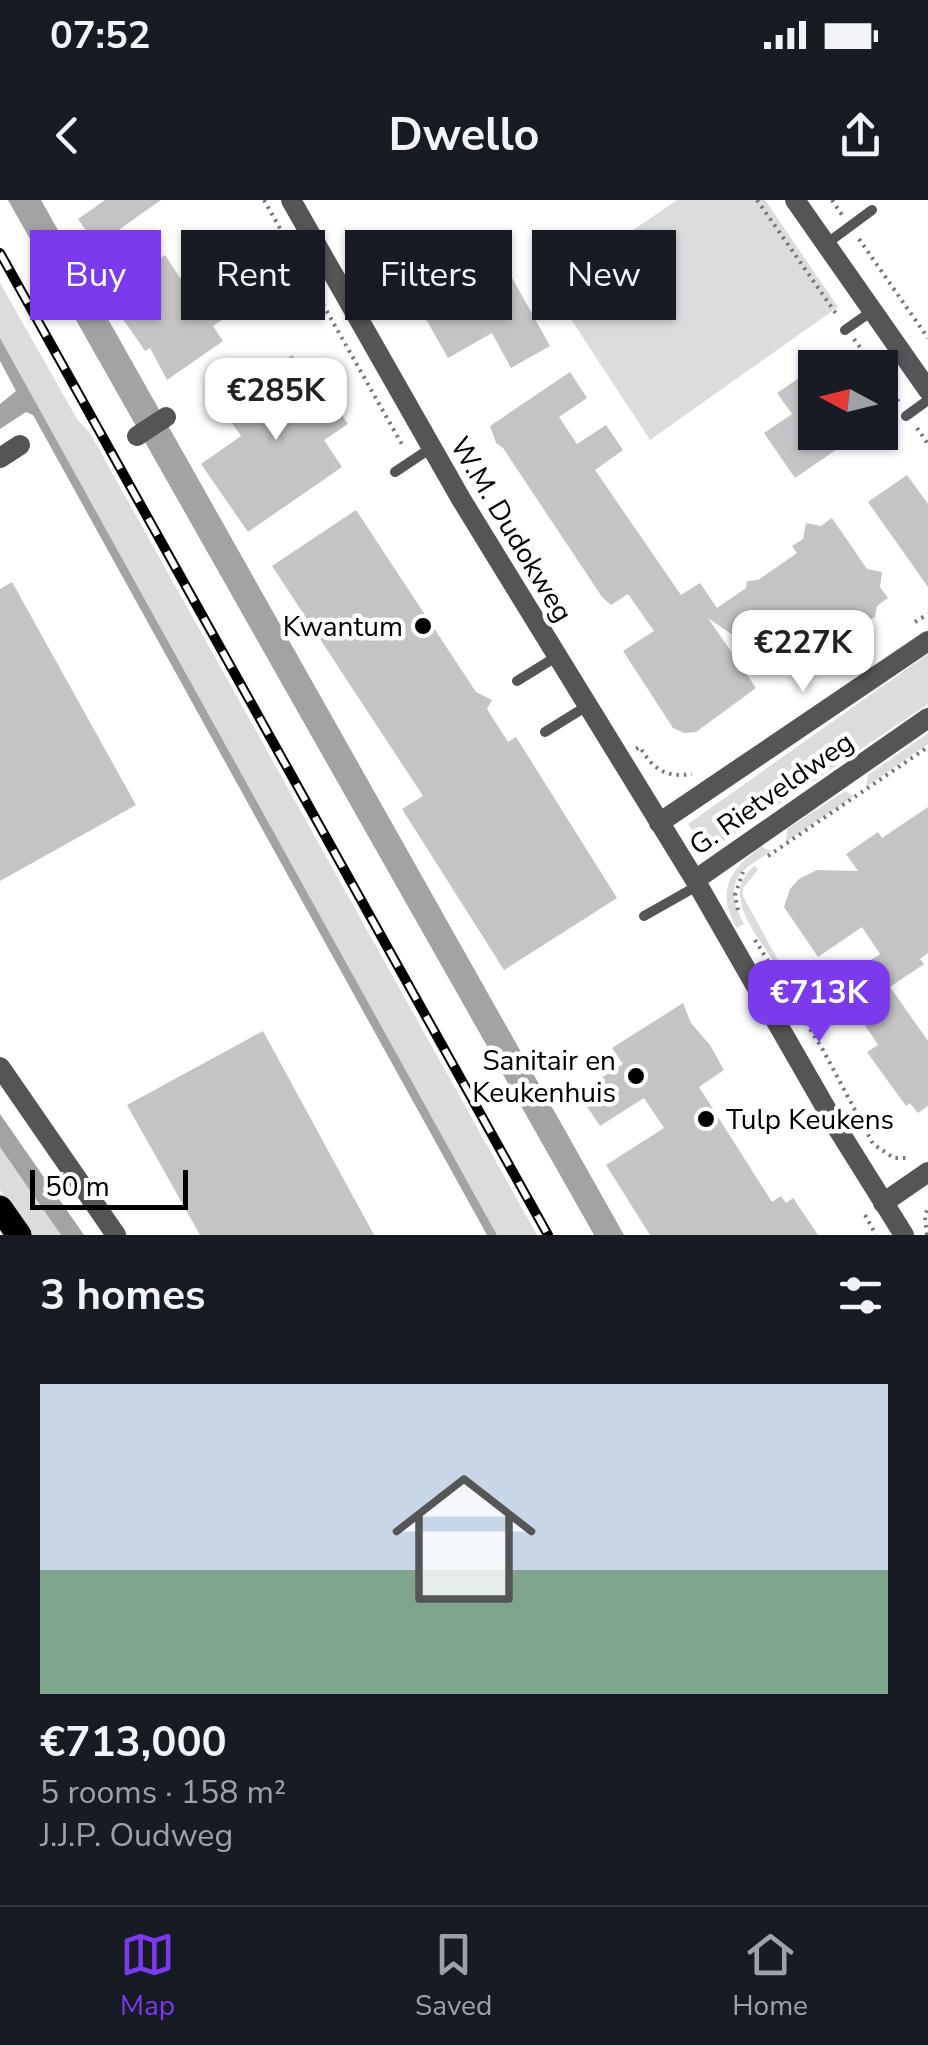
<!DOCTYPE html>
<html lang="en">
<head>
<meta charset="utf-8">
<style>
  :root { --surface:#171b24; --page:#20242c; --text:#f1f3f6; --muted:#9ea1a6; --line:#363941; --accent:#7c3aed }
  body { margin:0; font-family:"Nunito Sans",sans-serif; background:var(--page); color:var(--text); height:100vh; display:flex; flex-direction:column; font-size:38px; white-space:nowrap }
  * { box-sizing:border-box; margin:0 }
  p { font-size:32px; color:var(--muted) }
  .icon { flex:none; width:55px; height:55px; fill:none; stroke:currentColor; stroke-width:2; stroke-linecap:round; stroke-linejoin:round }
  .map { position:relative; height:1035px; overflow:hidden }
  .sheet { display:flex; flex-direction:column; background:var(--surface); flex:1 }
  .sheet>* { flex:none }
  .top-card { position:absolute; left:30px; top:30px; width:870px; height:90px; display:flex; gap:20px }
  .needle { width:65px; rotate:277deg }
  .buttons { position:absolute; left:798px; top:150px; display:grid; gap:20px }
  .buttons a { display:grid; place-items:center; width:100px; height:100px; border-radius:0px; background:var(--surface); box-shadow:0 2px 8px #0004; font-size:50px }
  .scale { position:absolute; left:30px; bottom:25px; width:158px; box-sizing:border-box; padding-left:10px; border:5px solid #000; border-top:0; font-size:28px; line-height:35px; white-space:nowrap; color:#000; -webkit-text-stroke:8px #fff; paint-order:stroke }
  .price { position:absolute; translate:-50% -85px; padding:0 22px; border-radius:20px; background:#fff; color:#222; font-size:32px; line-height:65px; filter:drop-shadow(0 2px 5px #0008) }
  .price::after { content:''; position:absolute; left:50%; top:60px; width:30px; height:22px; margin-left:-15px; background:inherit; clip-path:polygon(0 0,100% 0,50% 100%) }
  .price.selected { background:var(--accent); color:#fff }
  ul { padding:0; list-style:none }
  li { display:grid; align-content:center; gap:20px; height:530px; padding:0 40px }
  li span { display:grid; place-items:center; height:310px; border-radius:0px; color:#555 }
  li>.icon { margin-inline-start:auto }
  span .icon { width:180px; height:180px; fill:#fffc; stroke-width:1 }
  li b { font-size:42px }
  h2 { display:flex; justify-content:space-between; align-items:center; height:120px; padding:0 40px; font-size:42px }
  .chip { padding:0 35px; border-radius:0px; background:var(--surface); box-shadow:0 2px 8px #0004; font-size:35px; line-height:90px }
  .chip.selected { background:var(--accent); color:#fff }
  .status { display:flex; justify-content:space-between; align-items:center; height:70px; padding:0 50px; background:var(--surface); direction:ltr }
  .status svg { height:28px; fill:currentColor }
  header { display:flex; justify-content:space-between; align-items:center; height:130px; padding:0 40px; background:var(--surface); font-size:45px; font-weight:700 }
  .tabs { display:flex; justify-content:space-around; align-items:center; height:140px; border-top:2px solid var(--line); background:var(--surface); font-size:28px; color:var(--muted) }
  .tabs a { display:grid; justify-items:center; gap:5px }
  .tabs .selected { color:var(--accent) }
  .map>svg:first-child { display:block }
  .green { fill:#dcdcdc }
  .water { fill:#a3a3a3 }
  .building { fill:#c4c4c4 }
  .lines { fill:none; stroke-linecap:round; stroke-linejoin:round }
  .primary-casing { stroke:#dbdbdb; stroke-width:28 }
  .path { stroke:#777; stroke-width:4; stroke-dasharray:2.5 5; stroke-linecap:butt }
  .lane { stroke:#555; stroke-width:10 }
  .street { stroke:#555; stroke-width:20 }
  .primary { stroke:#000; stroke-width:25 }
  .rail-casing { stroke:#000; stroke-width:10 }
  .rail { stroke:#fff; stroke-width:6; stroke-dasharray:19; stroke-linecap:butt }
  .poi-dot { fill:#000; stroke:#fff; stroke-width:4 }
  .labels { text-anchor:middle; stroke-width:9; stroke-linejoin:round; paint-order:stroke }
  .street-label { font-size:28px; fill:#000; stroke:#fff }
  .poi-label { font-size:28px; fill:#000; stroke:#fff; text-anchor:end }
</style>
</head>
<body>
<div class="status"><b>07:52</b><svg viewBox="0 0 49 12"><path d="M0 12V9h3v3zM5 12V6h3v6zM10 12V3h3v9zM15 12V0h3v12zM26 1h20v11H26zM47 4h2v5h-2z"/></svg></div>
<header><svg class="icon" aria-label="back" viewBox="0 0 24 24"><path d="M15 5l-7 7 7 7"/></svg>Dwello<svg class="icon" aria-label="share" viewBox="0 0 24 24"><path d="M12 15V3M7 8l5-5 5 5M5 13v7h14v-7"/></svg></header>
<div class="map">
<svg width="928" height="1035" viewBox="0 0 928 1035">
  <rect width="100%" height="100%" fill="#fff"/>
  <path class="green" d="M677 0H765L838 107 650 240 550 87Z
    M0 83 77 219 90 233 537 1035H497L0 138Z
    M928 454V504L706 653 688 624Z
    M928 533V544L866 587 868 575Z
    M845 591 854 596 786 642 787 629Z
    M761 647 772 651C737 671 722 684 744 724L737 728C715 692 730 669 761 647Z
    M755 665 758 670 743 688V696L779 762 775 764C757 734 719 695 755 665Z
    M0 945 61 1035H31L0 990Z"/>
  <path class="water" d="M8 0H41L624 1035H594Z
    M0 138 497 1035H487L33 215 26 212 0 229V204L16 191 0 161Z
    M0 914 84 1035H61L0 947Z"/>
  <path class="building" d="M105 0H161L120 29 128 42 100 62 81 36 87 32 78 19Z
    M454 38 478 83 506 67 550 146 511 168 492 133 448 158 398 70Z
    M229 45 262 92 213 126 223 141 167 180 150 148 145 151 107 96 165 55 180 78Z
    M292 155 305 173 311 169 348 224 324 240 342 267 248 332 201 264 241 236 232 223 237 220 224 201Z
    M815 167V232H862L795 278 764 233 792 214 777 193Z
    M570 172 587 198 559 217 577 244 606 225 623 250 595 270 681 395 700 383 717 408 746 388 747 381 758 380 797 353 792 346 803 339 806 323 821 326 832 318 867 369 882 372 880 387 888 398 877 406 875 417 869 420 858 418 847 426 842 418 810 441V457L799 468 790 470 782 469 708 418 756 488 696 532 684 533 673 528 623 451 654 431 628 394 611 405 602 397 503 248 496 243 490 226Z
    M907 275 928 304V387L868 302Z
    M356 310 476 492 492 500 487 509 508 542 516 537 617 698 504 770 402 609 423 596 272 366Z
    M12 382 136 605 0 681V389Z
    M928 607V753L920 759 924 764 890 787 928 841V906L918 913 910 903 906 906 867 852 878 845 865 825 870 822 846 786 847 776 880 754 862 727 818 757 784 707 790 689 799 679 817 670 858 671 846 654 878 632 882 638Z
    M683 803 691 823 710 845 724 870 699 887 772 1002 781 996 786 1003 793 998 818 1035H650L606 965 664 928 644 898 600 926 578 893 623 864 612 848Z
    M263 831 374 1035H200L127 905Z"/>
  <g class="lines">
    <g class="primary-casing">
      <path id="primary" d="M0 1008 19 1035"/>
    </g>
    <path class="path" d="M264 0 404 248
      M757 0 837 115
      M832 0 842 15
      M859 39 928 138
      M854 139 875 168
      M880 175 900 204
      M917 228 928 244
      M915 422 928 414
      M636 549 640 547C653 569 665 578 692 574
      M768 656 928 547
      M738 710 735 695 743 672
      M755 740 823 850 873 944 894 958H908
      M865 1015 876 1035
      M927 1035 925 1017 928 1007"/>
    <path class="lane" d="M826 44 872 10
      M845 130 872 111
      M906 216 928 200
      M395 272 431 248
      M517 481 556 457
      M545 532 587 506
      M644 716 697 686"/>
    <path class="street" d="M291 0 461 299 695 680 839 931 904 1035
      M795 0 928 190
      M137 236 166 217
      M0 258 20 245
      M659 623 928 441
      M695 680 928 518
      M0 867 116 1035
      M883 1003 928 972"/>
    <use href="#primary" class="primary"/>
    <g class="rail-casing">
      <path id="rail" d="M0 53 548 1035"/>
    </g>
    <use href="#rail" class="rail"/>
  </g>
  <g class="poi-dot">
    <circle cx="423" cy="426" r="10"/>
    <circle cx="636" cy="876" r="10"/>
    <circle cx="706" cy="919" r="10"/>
  </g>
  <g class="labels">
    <g class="street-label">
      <text transform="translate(512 329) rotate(59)" y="10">W.M. Dudokweg</text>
      <text transform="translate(771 593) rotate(-35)" y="10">G. Rietveldweg</text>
    </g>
    <g class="poi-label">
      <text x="403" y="436">Kwantum</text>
      <text x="616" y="870">Sanitair en<tspan x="616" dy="32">Keukenhuis</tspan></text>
      <text x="726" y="929" text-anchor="start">Tulp Keukens</text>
    </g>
  </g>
</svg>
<div class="buttons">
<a><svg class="needle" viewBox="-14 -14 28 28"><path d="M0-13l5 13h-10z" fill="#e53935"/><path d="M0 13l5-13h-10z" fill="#9ea1a6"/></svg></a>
</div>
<div class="scale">50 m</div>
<b class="price" style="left:276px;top:243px">€285K</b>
<b class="price" style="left:803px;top:495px">€227K</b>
<b class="price selected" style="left:819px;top:845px">€713K</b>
<div class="top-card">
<a class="chip selected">Buy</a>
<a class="chip">Rent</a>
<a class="chip">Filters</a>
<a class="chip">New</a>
</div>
</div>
<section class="sheet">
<h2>3 homes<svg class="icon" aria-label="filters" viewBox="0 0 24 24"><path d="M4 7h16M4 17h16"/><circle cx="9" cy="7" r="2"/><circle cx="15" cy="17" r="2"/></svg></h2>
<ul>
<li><span style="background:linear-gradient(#c9d6e8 60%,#7fa58c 0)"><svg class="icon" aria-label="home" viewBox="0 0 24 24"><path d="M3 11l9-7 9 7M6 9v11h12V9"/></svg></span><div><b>€713,000</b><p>5 rooms · 158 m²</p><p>J.J.P. Oudweg</p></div></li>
</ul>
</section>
<nav class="tabs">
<a class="selected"><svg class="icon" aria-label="map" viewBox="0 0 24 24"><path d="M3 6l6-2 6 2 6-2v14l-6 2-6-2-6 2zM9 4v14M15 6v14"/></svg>Map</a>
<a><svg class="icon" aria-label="saved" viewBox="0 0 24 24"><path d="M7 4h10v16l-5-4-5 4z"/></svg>Saved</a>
<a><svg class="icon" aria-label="home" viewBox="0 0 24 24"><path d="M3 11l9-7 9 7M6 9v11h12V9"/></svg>Home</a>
</nav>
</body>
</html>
